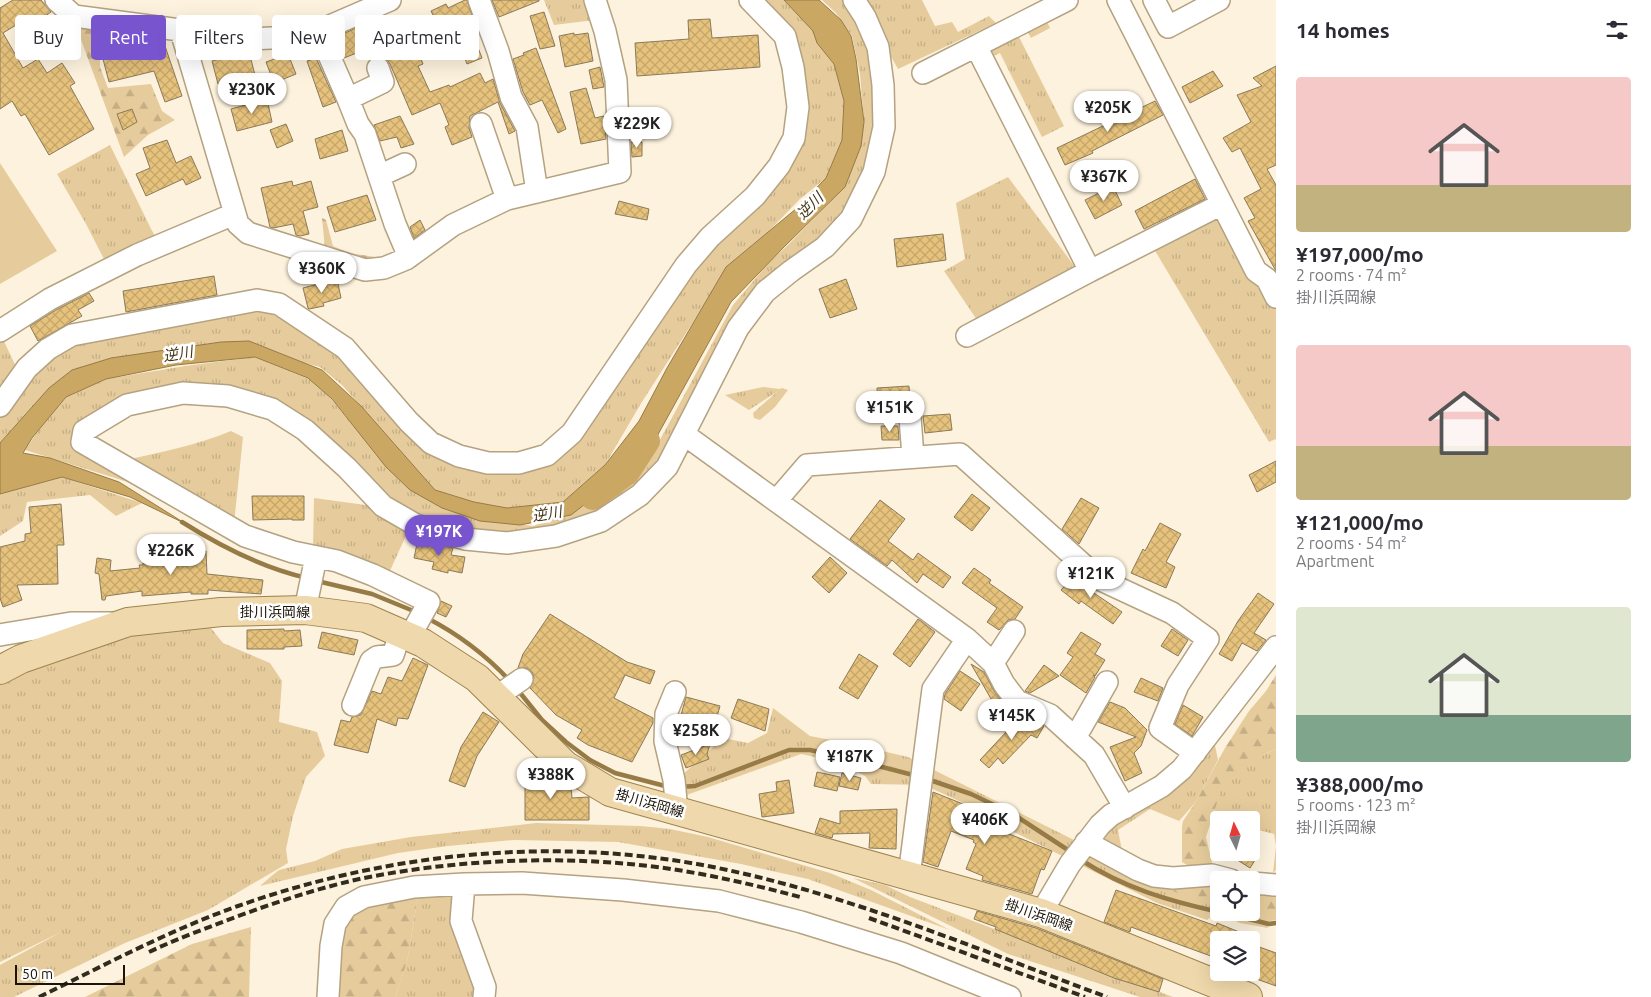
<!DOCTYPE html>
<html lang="en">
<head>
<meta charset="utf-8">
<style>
  :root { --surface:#fff; --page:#f2f2f3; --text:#2b2b33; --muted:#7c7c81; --accent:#7855ce }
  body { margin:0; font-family:Ubuntu,"Noto Sans JP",sans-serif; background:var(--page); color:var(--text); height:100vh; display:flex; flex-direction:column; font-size:19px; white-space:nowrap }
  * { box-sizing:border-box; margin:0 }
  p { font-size:16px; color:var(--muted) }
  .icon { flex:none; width:28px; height:28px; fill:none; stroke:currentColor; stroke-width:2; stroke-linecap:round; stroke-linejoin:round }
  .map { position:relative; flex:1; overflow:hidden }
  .sheet { display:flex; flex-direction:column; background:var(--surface); width:375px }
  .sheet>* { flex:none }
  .banner { position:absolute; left:15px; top:15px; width:475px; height:45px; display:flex; gap:10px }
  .needle { width:32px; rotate:355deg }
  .buttons { position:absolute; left:1210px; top:811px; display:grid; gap:10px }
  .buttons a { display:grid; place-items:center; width:50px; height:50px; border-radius:5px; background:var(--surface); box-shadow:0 5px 20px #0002; font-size:25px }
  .scale { position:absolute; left:15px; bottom:12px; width:110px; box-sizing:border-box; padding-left:5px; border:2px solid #1b1508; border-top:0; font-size:14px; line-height:18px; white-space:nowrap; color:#1b1508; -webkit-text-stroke:4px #fff; paint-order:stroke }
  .price { position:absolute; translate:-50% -42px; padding:0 11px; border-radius:18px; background:#fff; color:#222; font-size:16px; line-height:32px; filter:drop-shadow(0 1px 2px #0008) }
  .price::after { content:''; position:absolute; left:50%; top:30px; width:15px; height:11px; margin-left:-8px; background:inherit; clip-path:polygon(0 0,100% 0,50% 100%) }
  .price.current { background:var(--accent); color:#fff }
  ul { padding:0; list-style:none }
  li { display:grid; align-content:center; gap:10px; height:265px; padding:0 20px }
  li span { display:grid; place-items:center; height:155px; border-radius:5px; color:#555 }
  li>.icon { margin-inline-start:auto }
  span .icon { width:90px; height:90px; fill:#fffc; stroke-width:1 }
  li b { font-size:21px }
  h2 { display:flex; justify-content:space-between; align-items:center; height:60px; padding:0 20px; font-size:21px }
  .pill { padding:0 18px; border-radius:5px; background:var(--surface); box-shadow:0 5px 20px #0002; font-size:18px; line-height:45px }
  .pill.current { background:var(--accent); color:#fff }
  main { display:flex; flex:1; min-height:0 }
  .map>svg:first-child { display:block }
  .grass { fill:url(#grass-tufts) }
  .forest { fill:url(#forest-firs) }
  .garden { fill:#e6cc9c }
  .water { fill:#caa762; stroke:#967b47 }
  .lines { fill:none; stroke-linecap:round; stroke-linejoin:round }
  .stream { stroke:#967b47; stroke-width:4.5 }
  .river { stroke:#caa762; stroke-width:26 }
  .building { fill:url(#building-cross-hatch); stroke:#8b7a5a }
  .minor-casing { stroke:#b4a281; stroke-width:24 }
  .major-casing { stroke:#9e834e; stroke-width:30 }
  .minor { stroke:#fff; stroke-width:21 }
  .major { stroke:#efd8ab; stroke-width:28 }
  .rail { stroke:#322c1e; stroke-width:4; stroke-dasharray:8 4; stroke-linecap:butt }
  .labels { text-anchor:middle; stroke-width:5; stroke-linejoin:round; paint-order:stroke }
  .street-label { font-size:14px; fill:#1b1508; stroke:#fff }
  .water-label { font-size:15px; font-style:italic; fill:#473819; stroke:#fff }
</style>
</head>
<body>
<main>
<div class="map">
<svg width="1276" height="997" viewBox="0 0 1276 997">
  <defs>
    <pattern id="grass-tufts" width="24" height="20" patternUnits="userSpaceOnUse" patternTransform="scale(1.25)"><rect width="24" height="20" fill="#e6cc9c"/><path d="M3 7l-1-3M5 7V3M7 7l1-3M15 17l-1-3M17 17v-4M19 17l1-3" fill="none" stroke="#c5ae85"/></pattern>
    <pattern id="forest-firs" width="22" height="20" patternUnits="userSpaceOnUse" patternTransform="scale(1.25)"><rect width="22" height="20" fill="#e6cc9c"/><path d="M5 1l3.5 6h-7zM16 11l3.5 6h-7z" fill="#c5ae85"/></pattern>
    <pattern id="building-cross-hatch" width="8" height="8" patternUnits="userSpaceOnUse" patternTransform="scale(1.25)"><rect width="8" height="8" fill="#e6c27c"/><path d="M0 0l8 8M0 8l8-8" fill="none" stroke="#c5a66a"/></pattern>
  </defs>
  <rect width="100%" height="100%" fill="#fdf2dd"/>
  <path class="grass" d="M544 0H589L595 20 554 25Z
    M754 0H787L813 31 834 64 844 101 842 140 826 178 800 199 767 233 731 263 640 405 605 465 563 502 507 508 474 502 435 490 342 385 320 367 297 361 249 341 61 379 33 406 0 443V416L32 372 71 343 257 300 315 332 435 452 558 458 583 436 675 291 775 179 797 70Z
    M822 0H852L864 19 882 126 846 221 765 288 648 483 569 528 488 539 384 503 317 430 182 389 81 429 144 487 25 450 40 428 66 397 106 379 185 366 255 357 311 380 326 393 361 435 468 517 533 526 578 510 655 449 733 305 771 260 787 246 845 187 864 122 860 74 852 36 836 13Z
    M859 0H922L935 26 952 22 958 32 989 16 996 23 898 69Z
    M1044 16 1050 28 1031 38 1025 27Z
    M1016 31 1064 126 1042 137 1000 53 987 59 990 44Z
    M110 145 156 239 106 263 86 224 57 174Z
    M1008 177 1075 267 977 320 944 271 965 259 956 203Z
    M1224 215 1276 305V439L1269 442 1154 249Z
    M2 337 18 371 0 393V338Z
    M763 387 780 389 782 388 788 390 775 407 760 420 754 418 753 413 778 391 749 410 725 395Z
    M231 431 243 437 234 524 126 460C162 452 197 445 231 431Z
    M62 477 142 503 116 516 90 495 27 502 23 521 0 536V494Z
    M314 498 373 506 409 529 388 575 313 548Z
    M210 627 223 643 270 663 282 681 279 722 317 732 325 756 306 777 293 816 286 849 288 863 208 910 125 943 14 997H0V965L61 932 0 962V682L19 670 134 634Z
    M773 708 810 736 852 744 908 757 1078 842 1175 876 1219 881V912H1251L1266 887 1268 928 1240 923 1217 913 1207 920 1157 903 1006 828 1007 823 924 785 871 784 865 776 838 762 801 754 681 797 682 775 723 738 748 743 767 733Z
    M1215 745 1218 760 1195 803 1179 821 1150 809 1118 830 1123 856 1097 842 1114 826 1153 802Z
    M1276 749V870L1273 873 1276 846 1274 834 1251 828V820L1211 821 1220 788 1259 757Z
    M536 823 641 826 670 829 708 837 830 873 871 890 950 930 808 879 741 864 618 842 514 840 448 846 398 853 260 886 269 878 279 870 315 861 342 849 411 837Z
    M853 878 885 885 910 897 1173 997H1140L1008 954Z
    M457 884 484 997H395L407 962 418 896Z"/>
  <path class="forest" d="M76 26 162 35 146 46 100 53V67L108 88 151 84 162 111 175 120 148 135 124 157Z
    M322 218 326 220 333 246 349 253 382 258 367 265 325 249Z
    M1276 675V749L1261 756 1222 787 1206 837 1213 867 1192 868 1182 862V827L1183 821 1195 803 1225 748 1249 711 1266 691Z
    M1276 872V920L1267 922 1239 913 1251 912V886L1266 885Z
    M1189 883 1219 885V906L1172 891Z
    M418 896 407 962 395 997H332L346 907 398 901Z
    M251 927 249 997H85L192 944Z"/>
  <path class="garden" d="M0 163 57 251 0 284Z"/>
  <path class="water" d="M784 0H819L841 20 851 36 856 59 864 122 861 146 845 187 783 248 731 302 645 458 571 515 520 525 480 521 442 508 410 490 386 467 332 399 308 378 255 357 176 365 106 379 66 397 32 438 23 453 50 458 119 482 186 524 130 497 62 477 0 494V443L49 388 72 370 111 358 221 342 249 341 322 370 361 406 435 490 474 502 507 508 563 502 605 465 639 421 667 368 726 267 797 208 826 178 842 140 844 101 834 64 817 43 813 31Z"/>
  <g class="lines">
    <path class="stream" d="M182 522C220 546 263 568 307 578
      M317 581 372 594 416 612
      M427 618C460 635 485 654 510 681
      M517 689 542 720 566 742 590 760 615 773 669 787
      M927 779 971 794 1013 814 1071 852
      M680 787 695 786 789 750H810L859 761 917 776
      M1081 860C1124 888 1169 901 1219 912
      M1220 912 1269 924 1276 923"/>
    <path class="river" d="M593 497 627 472 647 441"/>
  </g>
  <path class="building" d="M13 0H41L51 12 34 24 29 17 3 33 23 68 38 59 47 73 62 63 75 83 70 86 94 129 49 155 25 114 21 116 12 101 0 109V8Z
    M465 0H467L476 28 471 30 482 58 467 64 455 33 444 38 431 11 446 4 448 8Z
    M492 0H539V1L499 17Z
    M544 12 555 46 540 49 530 16Z
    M710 19 712 38 758 35 760 67 637 76 635 43 689 39 688 20Z
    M361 26 369 48 344 58 335 37Z
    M574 33V35L588 33 593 61 565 67 559 36Z
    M390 38 397 56 417 49 423 64 418 66 430 92 449 85 450 87 480 73 485 83 493 79 500 103 515 131 509 134 498 102 470 116 469 128 472 137 452 145 445 127 449 125 440 103 412 115 390 64 386 58 380 56 375 43Z
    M165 46 182 96 165 102 154 71 109 82 103 59 143 49 144 53Z
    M536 48 566 129 558 133 542 100 530 105 523 92 513 59 524 55 523 53Z
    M249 52 255 75 218 84 212 61Z
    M288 54 296 74 274 83 266 62Z
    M316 58 336 102 323 107 307 61Z
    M1276 66V165L1267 169 1276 185V271L1248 221 1255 218 1244 198 1261 189 1240 148 1232 152 1223 138 1251 122 1237 95 1262 86 1253 78Z
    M600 67 604 87 593 89 589 70Z
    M1213 71 1223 86 1190 103 1182 87Z
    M586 88 595 118 604 116 606 139 581 144 570 92Z
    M267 99 272 122 237 131 231 109Z
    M1155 101 1163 115 1092 151 1093 153 1065 165 1057 148Z
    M132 109 137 122 123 130 117 114Z
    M400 116 414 144 401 148 397 137 380 141 374 125Z
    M286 124 293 141 277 148 270 130Z
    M342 130 348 151 320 159 315 139Z
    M167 140 176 163 191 156 201 178 186 185 183 179 146 196 136 174 150 168 143 148Z
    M631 142H642V156L632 157Z
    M1195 179 1205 199 1144 229 1135 211Z
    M292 181 293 186 311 181 318 207 303 211 309 234 300 236 296 235 293 224 273 228 270 227 261 188Z
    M1113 186 1122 205 1095 219 1085 200Z
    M367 195 376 220 335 232 327 207Z
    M619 201 649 209 647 220 615 214Z
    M420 220 425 230 414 238 410 227Z
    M943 234 946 260 897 267 894 239Z
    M214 276 217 295 126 312 123 291Z
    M337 279 341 298 323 303 324 306 309 309 308 308 303 288Z
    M846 279 857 309 830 318 819 289Z
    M89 293 94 301 78 310 82 316 38 341 30 326 56 310Z
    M909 386 910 401 878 402 877 388Z
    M950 414 952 430 925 433 923 416Z
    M881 426H898L899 440H882Z
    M1276 461V482L1257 492 1249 475Z
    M972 494 990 508 972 531 954 517Z
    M252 496H304V520H292V519L253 520Z
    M1081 498 1099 508 1079 544 1062 529Z
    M880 500 905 519 888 541 913 560 918 553 951 577 943 588 923 574 917 583 892 560 887 566 850 539Z
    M61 504 64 545H57L58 584 17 585 22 600 3 607 0 598V547L25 541V534L31 533 29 507Z
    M1160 523 1181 534 1166 562 1175 567 1166 588 1131 573 1143 549 1145 551Z
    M181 539 182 552 206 551 207 574 263 580 261 594 208 590V594H191V592L142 596V591L106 596 105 600H102L99 574 95 573 97 558 111 560 110 571 140 568 139 565H143V563L168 561 166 541Z
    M418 539 453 548 451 555 465 557 462 573 448 570V573L432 569 434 562 414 558Z
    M830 557 847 573 829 593 812 577Z
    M974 568 991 580 989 583 1023 607 1015 619 1008 620 999 630 987 622 997 608 962 583Z
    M1075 575 1089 587 1088 589 1122 612 1113 624 1081 601 1079 604 1061 590Z
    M1258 593 1274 604 1254 633 1266 640 1257 651 1242 643 1232 661 1219 654 1238 621Z
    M441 601 452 606 446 617 437 613Z
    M550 614 627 662 655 671 650 684 625 675 614 698 653 718V723L632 762 588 745 577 738 582 730 556 715 530 688 534 678 532 672 527 668H518L523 654Z
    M918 619 935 632 910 667 893 654Z
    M284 629V631L300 630 302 646 284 647V649H247V630Z
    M1172 629 1188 640 1178 656 1161 646Z
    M322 632 358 640 354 655 318 648Z
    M1081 632 1101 644 1095 654 1105 660 1095 676 1093 675 1095 677 1086 693 1060 675 1073 657 1067 653Z
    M859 654 878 666 858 699 839 688Z
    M413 658 428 665 408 719 398 718 396 726 377 719 368 753 334 745 341 720 350 722 352 717 361 715 372 691 381 694 388 677 402 681Z
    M971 664 984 672 994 691 1006 707 998 711Z
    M1044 665 1059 676 1030 693 1025 691Z
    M960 671 980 684 961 711 944 699 945 694Z
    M1141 678 1163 688 1158 701 1134 692Z
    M686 697 720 706 710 741 678 733V726Z
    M738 699 769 709 765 731 731 718Z
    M1110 702 1125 708 1147 730 1141 746 1134 753 1142 773 1125 781 1110 747 1136 737 1098 722Z
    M1183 705 1203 717 1192 736 1175 724Z
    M483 712 499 722 477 756 465 787 449 781 461 747Z
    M1021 716 1044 726 1037 738 1031 735 1003 764 998 758 989 768 980 760Z
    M710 744 707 754 709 759 686 768 681 755Z
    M525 763H540V788L571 787 572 798 589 797V820H525Z
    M817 772 840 777 837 791 814 786Z
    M842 773 861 778 858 790 839 786Z
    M789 780 794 813 762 817 759 794 777 791 776 782Z
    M933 792 1003 820 999 830 1052 851 1044 870 1041 869 1032 894 982 880 983 876 966 869 976 844 973 842 974 840 951 831 938 867 923 862Z
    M897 809 896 849 869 848 870 833 833 834 832 838 815 833 820 818 840 824V811Z
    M1225 852H1250L1257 857 1250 868Z
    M1116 890 1216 926 1217 923 1259 940H1219V959L1131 927 1130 932 1104 922Z
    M977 911 1036 928 1163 979 1159 992 1114 978 995 929 996 927 974 919Z
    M1251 944 1276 953V986L1251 977Z"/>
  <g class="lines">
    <g class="minor-casing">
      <path id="minor" d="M56 0 74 16 248 39 295 37 323 29 390 0
        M479 0 498 51 511 97 527 127 537 192
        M1118 0 1256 271 1267 279 1276 297
        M1154 0 1168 27 1219 0
        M318 30 348 99 383 82 378 68
        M181 31 238 224 248 233 365 270 384 268 406 259 453 225 507 199 620 172 616 80 605 31 595 0
        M976 46 1090 271 1222 204
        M923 73 1067 0
        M348 99 358 124 365 134 395 224 409 257
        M481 124 507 199
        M379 176 405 164
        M0 331 50 299 137 255 234 214
        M967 336 1090 271
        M0 406 27 368 48 349 72 335 257 300 279 304 345 348 409 422 431 443 459 456 488 463H519L547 455 572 433 686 265 710 237 755 196 779 166 794 138 798 107 793 67 785 36 750 0
        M910 417 913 457
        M685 435 967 639 993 663 1004 684 1017 701 1050 715 1094 755 1125 808
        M776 501 807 465 960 454 1099 579 1172 613 1208 639 1178 685 1160 728 1195 753
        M305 610 316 557
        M0 635 71 623H111
        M409 638 429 602 373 575 337 561 293 552 245 536 82 442 84 431 127 405 183 393 228 396 272 409 305 430 347 468 383 506 416 525 465 539 507 543 556 536 601 521 640 495 667 467 738 328 765 292 791 271 825 247 851 219 874 172 884 127 883 85 878 47 865 17 854 0
        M993 663 1014 631
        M675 692 666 714 665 741 674 780 677 811
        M496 697 522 679
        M353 705 371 661 377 657 393 655 400 634
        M1075 738 1107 682
        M1086 842 1138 870 1154 876 1173 878 1212 875 1231 880
        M909 876 933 689 967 639
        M464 884 461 921 485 987 484 997
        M1251 884C1260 882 1267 885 1276 885
        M1041 913 1070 864 1100 825 1111 815 1162 786 1182 769 1276 647
        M328 997 331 946 335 924 346 907 364 897 414 887 464 884 522 883 623 890 719 901 801 922 901 953 1010 997"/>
    </g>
    <g class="major-casing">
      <path id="major" d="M0 670 21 659 128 622 221 612 305 610 366 618 423 643 477 678 565 765 610 792 1041 913 1248 997"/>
    </g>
    <use href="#minor" class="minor"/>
    <use href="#major" class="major"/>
    <path class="rail" d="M869 918 1085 997
      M149 952C170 942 191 934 212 926 261 907 313 889 364 878 451 861 541 856 629 864 686 869 744 882 800 897
      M39 997C105 965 170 930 238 906 385 854 543 837 697 864 836 889 974 948 1107 997"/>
  </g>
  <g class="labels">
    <g class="street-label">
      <text x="275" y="617">掛川浜岡線</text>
      <text transform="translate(650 803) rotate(16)" y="5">掛川浜岡線</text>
      <text transform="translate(1039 915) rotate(19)" y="5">掛川浜岡線</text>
    </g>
    <g class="water-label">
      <text transform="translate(810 206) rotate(-45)" y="5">逆川</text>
      <text transform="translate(178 354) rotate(-10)" y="5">逆川</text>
      <text transform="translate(547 514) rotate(-10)" y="5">逆川</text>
    </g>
  </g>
</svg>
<div class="buttons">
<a><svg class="needle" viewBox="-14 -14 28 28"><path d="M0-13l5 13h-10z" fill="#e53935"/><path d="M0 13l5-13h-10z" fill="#7c7c81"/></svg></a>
<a><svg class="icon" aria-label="locate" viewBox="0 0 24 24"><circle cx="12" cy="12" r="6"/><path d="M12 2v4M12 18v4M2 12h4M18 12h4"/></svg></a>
<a><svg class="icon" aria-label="layers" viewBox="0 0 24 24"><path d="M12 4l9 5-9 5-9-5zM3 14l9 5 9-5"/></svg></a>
</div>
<div class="scale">50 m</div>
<b class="price" style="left:252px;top:115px">¥230K</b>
<b class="price" style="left:1108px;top:133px">¥205K</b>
<b class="price" style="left:637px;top:149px">¥229K</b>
<b class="price" style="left:1104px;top:202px">¥367K</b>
<b class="price" style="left:322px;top:294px">¥360K</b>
<b class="price" style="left:890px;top:433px">¥151K</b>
<b class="price current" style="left:439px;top:557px">¥197K</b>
<b class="price" style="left:171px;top:576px">¥226K</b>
<b class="price" style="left:1091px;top:599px">¥121K</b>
<b class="price" style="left:1012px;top:741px">¥145K</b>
<b class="price" style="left:696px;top:756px">¥258K</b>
<b class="price" style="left:850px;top:782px">¥187K</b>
<b class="price" style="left:551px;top:800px">¥388K</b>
<b class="price" style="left:985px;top:845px">¥406K</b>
<div class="banner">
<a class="pill">Buy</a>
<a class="pill current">Rent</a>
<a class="pill">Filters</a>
<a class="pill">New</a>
<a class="pill">Apartment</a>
</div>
</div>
<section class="sheet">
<h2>14 homes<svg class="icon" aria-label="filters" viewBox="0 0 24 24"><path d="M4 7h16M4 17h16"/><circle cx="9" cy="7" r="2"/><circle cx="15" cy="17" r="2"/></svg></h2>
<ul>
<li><span style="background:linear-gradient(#f6c9c9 70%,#c2b280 0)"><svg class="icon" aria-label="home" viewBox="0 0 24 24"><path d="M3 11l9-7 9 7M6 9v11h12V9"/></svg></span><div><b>¥197,000/mo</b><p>2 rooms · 74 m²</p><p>掛川浜岡線</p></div></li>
<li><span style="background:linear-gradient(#f6c9c9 65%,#c2b280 0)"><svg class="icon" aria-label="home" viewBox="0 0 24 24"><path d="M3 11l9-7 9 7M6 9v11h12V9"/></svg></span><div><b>¥121,000/mo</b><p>2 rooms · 54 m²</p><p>Apartment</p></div></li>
<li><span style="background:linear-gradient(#dfe7d0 70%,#7fa58c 0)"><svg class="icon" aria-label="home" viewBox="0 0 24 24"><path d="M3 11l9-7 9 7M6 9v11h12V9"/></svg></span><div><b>¥388,000/mo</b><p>5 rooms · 123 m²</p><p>掛川浜岡線</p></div></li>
</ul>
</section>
</main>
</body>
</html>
